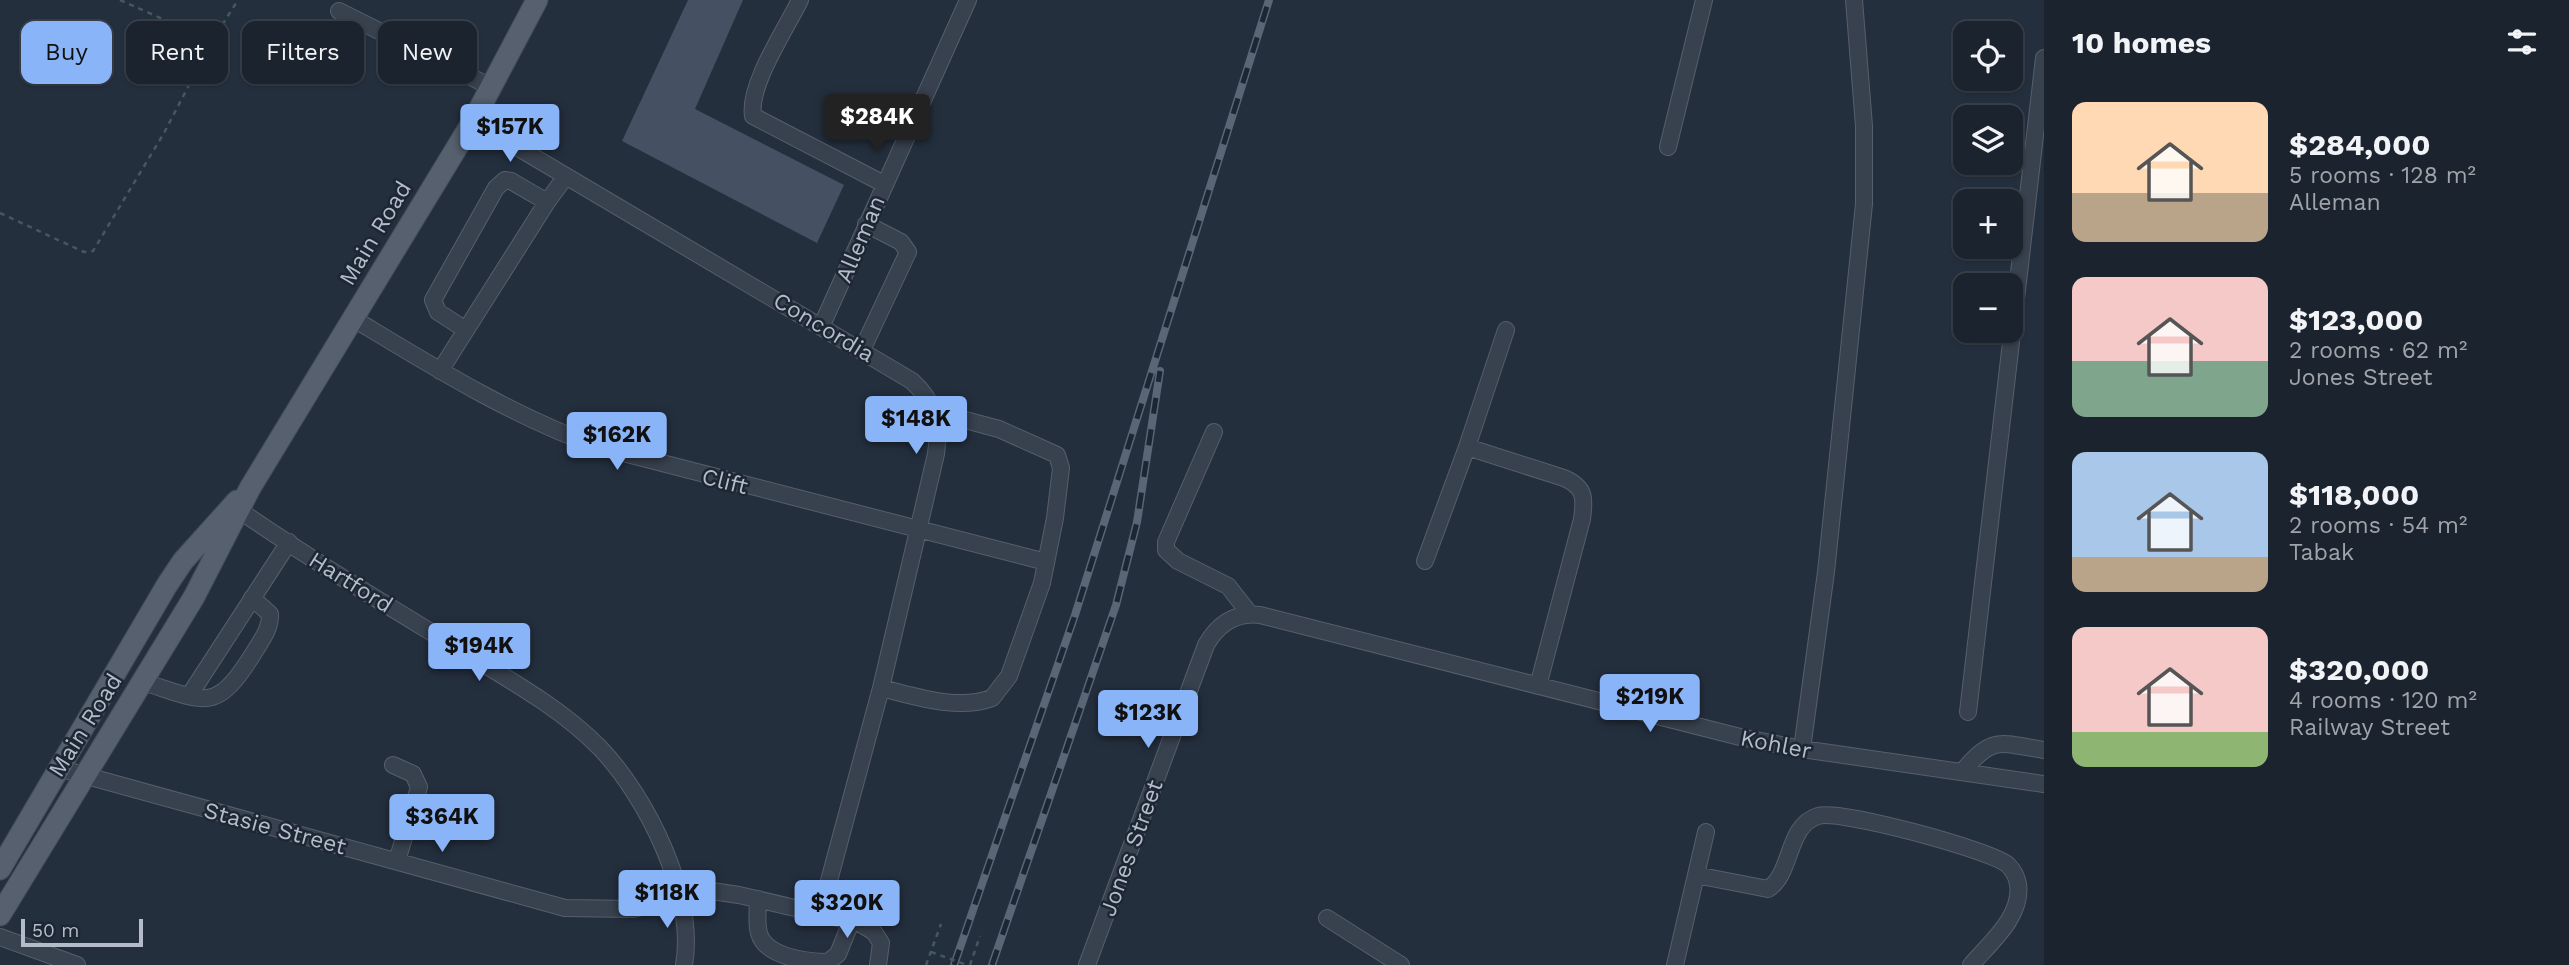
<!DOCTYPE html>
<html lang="en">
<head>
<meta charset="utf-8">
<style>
  :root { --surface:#1b232e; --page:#242b36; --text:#f1f3f6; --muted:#a0a4aa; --line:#39404a; --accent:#8ab4f8 }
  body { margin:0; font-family:"Work Sans",sans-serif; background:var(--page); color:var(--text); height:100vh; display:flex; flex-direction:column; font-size:26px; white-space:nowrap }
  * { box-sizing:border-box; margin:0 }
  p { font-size:23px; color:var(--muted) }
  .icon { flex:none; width:38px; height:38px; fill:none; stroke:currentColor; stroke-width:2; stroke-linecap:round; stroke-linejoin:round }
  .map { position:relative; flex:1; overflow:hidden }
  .panel { display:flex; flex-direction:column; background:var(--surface); width:525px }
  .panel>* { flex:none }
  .hud { position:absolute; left:21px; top:21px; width:665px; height:63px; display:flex; gap:14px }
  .controls { position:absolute; left:1953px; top:21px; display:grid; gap:14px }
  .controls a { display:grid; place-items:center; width:70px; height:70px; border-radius:14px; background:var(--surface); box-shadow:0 2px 5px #0004,0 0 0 2px var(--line); font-size:35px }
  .scale { position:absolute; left:21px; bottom:18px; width:122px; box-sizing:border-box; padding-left:7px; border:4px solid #b4bcc9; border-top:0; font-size:19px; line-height:24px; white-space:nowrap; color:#b4bcc9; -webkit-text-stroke:5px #1d2633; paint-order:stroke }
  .price { position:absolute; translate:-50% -60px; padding:0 16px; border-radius:7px; background:var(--accent); color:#111; font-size:23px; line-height:46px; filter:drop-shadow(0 2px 4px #0008) }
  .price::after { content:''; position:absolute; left:50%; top:42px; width:21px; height:16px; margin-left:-10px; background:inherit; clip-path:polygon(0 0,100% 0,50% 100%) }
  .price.active { background:#222; color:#fff }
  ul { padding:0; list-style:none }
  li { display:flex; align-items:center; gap:21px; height:175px; padding:0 28px }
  li span { display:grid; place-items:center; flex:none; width:196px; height:140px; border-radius:14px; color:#555 }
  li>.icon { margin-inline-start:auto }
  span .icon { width:84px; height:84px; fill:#fffc; stroke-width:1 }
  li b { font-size:30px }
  h2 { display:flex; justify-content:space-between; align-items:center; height:84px; padding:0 28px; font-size:30px }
  .pill { padding:0 24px; border-radius:14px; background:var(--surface); box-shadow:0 2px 5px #0004,0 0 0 2px var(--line); font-size:24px; line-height:63px }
  .pill.active { background:var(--accent); color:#111 }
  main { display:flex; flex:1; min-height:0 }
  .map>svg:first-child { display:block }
  .building { fill:#455162 }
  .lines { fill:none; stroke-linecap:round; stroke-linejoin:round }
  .minor-casing { stroke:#565f6c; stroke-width:18 }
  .major-casing { stroke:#414a57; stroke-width:23 }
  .path { stroke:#44595c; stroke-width:2.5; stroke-dasharray:5 5; stroke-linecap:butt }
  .minor { stroke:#38414e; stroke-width:16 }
  .major { stroke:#56606e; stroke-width:21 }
  .rail-casing { stroke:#5a6575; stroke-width:8 }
  .rail { stroke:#1d2633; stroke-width:5; stroke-dasharray:16; stroke-linecap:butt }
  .path-bridge { stroke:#44595c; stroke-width:2.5; stroke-dasharray:5 5; stroke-linecap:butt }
  .labels { text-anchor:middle; stroke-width:5; stroke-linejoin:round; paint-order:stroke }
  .street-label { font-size:23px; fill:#b4bcc9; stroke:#1d2633 }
</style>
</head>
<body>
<main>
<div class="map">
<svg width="2044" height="965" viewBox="0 0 2044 965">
  <rect width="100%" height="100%" fill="#242f3e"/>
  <path class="building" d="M688 0H743L695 109 844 185 817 243 622 141Z"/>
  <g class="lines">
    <g class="minor-casing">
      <path id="minor" d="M800 0C786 29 748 85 753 116L884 184
        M339 11 491 87
        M473 121 912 381C935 402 940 424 936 454L881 688 820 914
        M1668 147 1704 0
        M354 319C432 366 510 415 596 446L1046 562
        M822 325 968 0
        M466 330 438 312 433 300 496 188 505 180 511 181 547 202 566 176
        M1506 330 1467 447 1564 478C1585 487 1585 498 1582 519L1538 686
        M862 350 908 252 901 242 866 224
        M440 371 547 202
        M1214 432 1166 542V550L1178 561 1228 586 1250 614
        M233 506C305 556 382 602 457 648 506 678 560 707 600 748 647 797 696 896 684 965
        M1425 561 1467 447
        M143 682C205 701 215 715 253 654 260 642 271 629 270 614L252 598
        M881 688C915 696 957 711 992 698L1009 676 1042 583 1055 518 1061 468 1057 455 999 429 935 412
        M189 696 289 542
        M1968 712 2044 58
        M1802 749 1826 572 1864 204V126L1854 0
        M393 765 413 774 419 787 397 861
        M58 768 565 908 633 909 705 890 739 895 859 923 874 932 881 943 878 965
        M1962 772C1993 735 1999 743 2044 750
        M1696 875 1768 889C1793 873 1786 826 1818 816 1839 809 1991 850 2008 865 2013 870 2017 878 2018 884 2023 916 1989 944 1971 965
        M758 899C758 910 756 923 759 933 765 957 808 962 828 962L838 954 851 922
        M1327 918 1401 965
        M0 937 77 965
        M1087 965 1206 645C1218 624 1235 612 1260 615L1740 737 1802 749 2044 784
        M1675 965 1706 832"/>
    </g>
    <g class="major-casing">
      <path id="major" d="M0 869 167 585 183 561 237 501
        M0 915 194 597 250 488 473 121 537 0"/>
    </g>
    <path class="path" d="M120 0 212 41 238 0
      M0 213 84 252 93 251 164 133 212 41
      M926 965 941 924
      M970 965 980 936"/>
    <use href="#minor" class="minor"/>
    <use href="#major" class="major"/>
    <g class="rail-casing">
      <path id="rail" d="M954 965 1075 615 1269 0
        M992 965 1116 605 1137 522 1160 371"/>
    </g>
    <use href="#rail" class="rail"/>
    <path class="path-bridge" d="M931 952 967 965"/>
  </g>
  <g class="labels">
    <g class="street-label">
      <text transform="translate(375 233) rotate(-59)" y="8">Main Road</text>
      <text transform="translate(860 239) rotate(-67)" y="8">Alleman</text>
      <text transform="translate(824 327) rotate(31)" y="8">Concordia</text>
      <text transform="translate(725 481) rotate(14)" y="8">Clift</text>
      <text transform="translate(351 582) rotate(32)" y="8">Hartford</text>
      <text transform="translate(85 725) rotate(-58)" y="8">Main Road</text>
      <text transform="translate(1776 744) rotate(11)" y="8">Kohler</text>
      <text transform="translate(275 828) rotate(15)" y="8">Stasie Street</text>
      <text transform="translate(1131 848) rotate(-70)" y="8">Jones Street</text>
    </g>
  </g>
</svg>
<div class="controls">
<a><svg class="icon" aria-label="locate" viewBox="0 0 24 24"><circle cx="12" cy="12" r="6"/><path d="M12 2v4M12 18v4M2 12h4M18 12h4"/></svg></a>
<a><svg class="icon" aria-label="layers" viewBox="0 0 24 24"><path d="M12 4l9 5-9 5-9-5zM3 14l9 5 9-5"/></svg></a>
<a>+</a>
<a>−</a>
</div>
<div class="scale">50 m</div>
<b class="price active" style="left:877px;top:154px">$284K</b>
<b class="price" style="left:510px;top:164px">$157K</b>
<b class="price" style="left:916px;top:456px">$148K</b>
<b class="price" style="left:617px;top:472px">$162K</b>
<b class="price" style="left:479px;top:683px">$194K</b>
<b class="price" style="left:1650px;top:734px">$219K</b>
<b class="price" style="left:1148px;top:750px">$123K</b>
<b class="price" style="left:442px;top:854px">$364K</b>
<b class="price" style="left:667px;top:930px">$118K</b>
<b class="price" style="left:847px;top:940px">$320K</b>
<div class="hud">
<a class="pill active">Buy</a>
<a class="pill">Rent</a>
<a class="pill">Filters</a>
<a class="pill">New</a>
</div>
</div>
<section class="panel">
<h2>10 homes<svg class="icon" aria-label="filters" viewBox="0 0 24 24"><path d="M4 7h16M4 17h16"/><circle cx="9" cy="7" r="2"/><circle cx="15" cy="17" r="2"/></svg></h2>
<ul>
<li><span style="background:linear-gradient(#ffd9b3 65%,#b9a48a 0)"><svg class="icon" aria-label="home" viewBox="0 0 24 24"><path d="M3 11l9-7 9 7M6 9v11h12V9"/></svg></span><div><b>$284,000</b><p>5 rooms · 128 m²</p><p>Alleman</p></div></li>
<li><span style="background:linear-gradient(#f6c9c9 60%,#7fa58c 0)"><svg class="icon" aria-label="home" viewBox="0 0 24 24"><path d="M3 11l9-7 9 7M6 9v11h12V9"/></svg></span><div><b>$123,000</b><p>2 rooms · 62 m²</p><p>Jones Street</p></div></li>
<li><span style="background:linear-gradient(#a9c7e8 75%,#b9a48a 0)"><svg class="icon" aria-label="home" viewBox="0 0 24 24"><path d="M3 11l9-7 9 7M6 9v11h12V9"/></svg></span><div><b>$118,000</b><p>2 rooms · 54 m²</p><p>Tabak</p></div></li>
<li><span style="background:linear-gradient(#f6c9c9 75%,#8fb573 0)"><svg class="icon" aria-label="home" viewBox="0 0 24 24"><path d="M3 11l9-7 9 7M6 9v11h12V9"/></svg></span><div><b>$320,000</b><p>4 rooms · 120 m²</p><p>Railway Street</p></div></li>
</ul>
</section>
</main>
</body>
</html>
